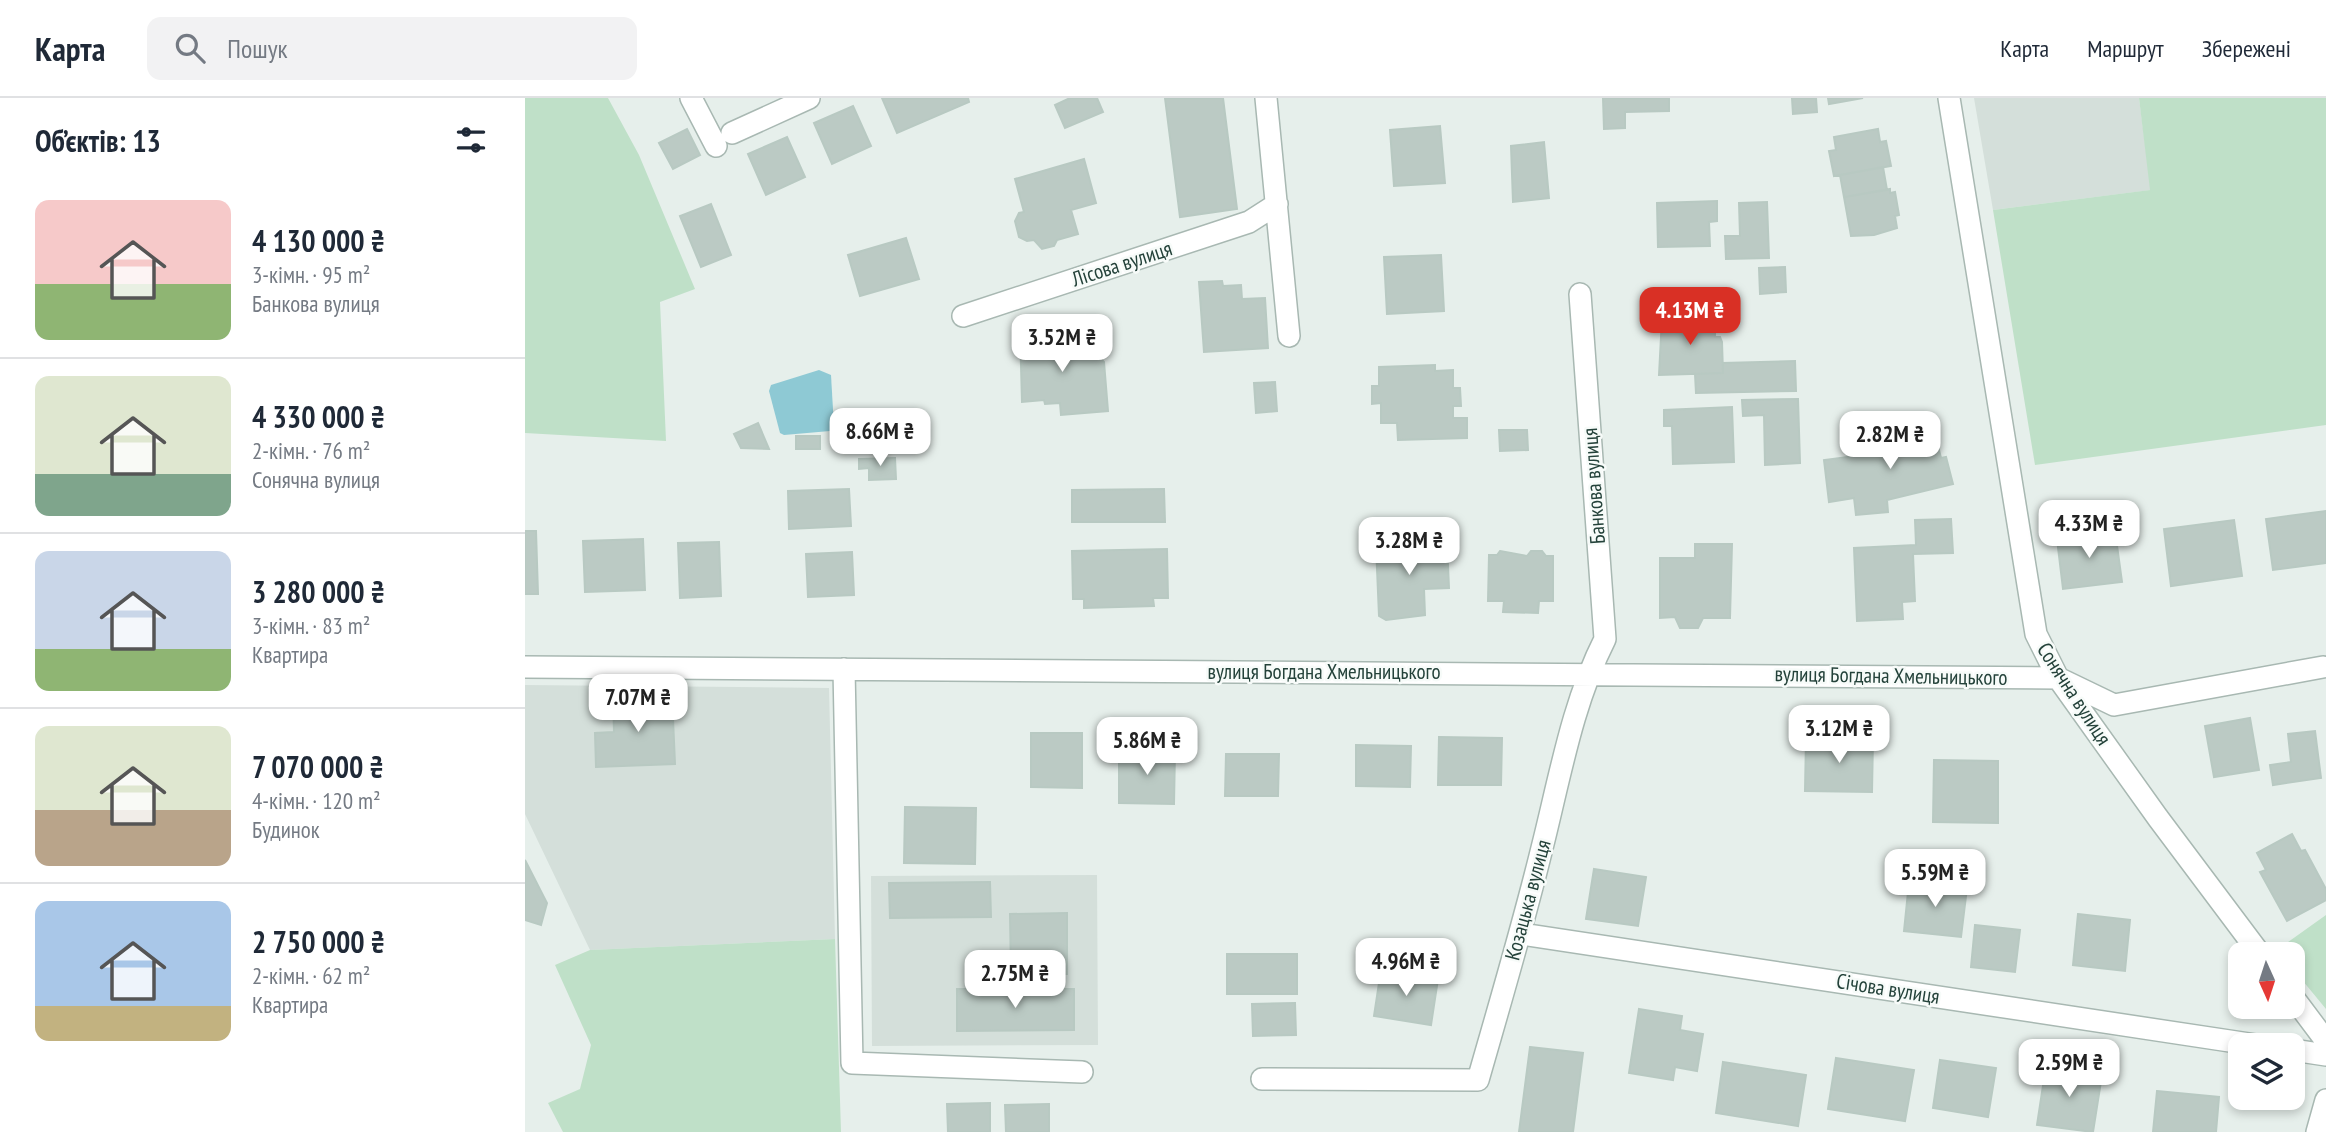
<!DOCTYPE html>
<html lang="uk">
<head>
<meta charset="utf-8">
<style>
  :root { --surface:#fff; --page:#f2f2f3; --text:#1f2937; --muted:#747a83; --line:#e0e1e3; --accent:#d93025 }
  body { margin:0; font-family:"PT Sans Narrow",sans-serif; background:var(--page); color:var(--text); height:100vh; display:flex; flex-direction:column; font-size:26px; white-space:nowrap }
  * { box-sizing:border-box; margin:0 }
  p { font-size:23px; color:var(--muted) }
  .icon { flex:none; width:38px; height:38px; fill:none; stroke:currentColor; stroke-width:2; stroke-linecap:round; stroke-linejoin:round }
  .map { position:relative; flex:1; overflow:hidden }
  .sheet { display:flex; flex-direction:column; background:var(--surface); width:525px }
  .sheet>* { flex:none }
  .needle { width:46px; rotate:177deg }
  .fabs { position:absolute; left:1703px; top:844px; display:grid; gap:14px }
  .fabs a { display:grid; place-items:center; width:77px; height:77px; border-radius:14px; background:var(--surface); box-shadow:0 4px 10px #0003; font-size:35px }
  .price { position:absolute; translate:-50% -60px; padding:0 16px; border-radius:14px; background:#fff; color:#222; font-size:23px; line-height:46px; filter:drop-shadow(0 2px 4px #0008) }
  .price::after { content:''; position:absolute; left:50%; top:42px; width:21px; height:16px; margin-left:-10px; background:inherit; clip-path:polygon(0 0,100% 0,50% 100%) }
  .price.selected { background:var(--accent); color:#fff }
  ul { padding:0; list-style:none }
  li { display:flex; align-items:center; gap:21px; height:175px; padding:0 35px }
  li+li { border-top:2px solid var(--line) }
  li span { display:grid; place-items:center; flex:none; width:196px; height:140px; border-radius:14px; color:#555 }
  li>.icon { margin-inline-start:auto }
  span .icon { width:84px; height:84px; fill:#fffc; stroke-width:1 }
  li b { font-size:30px }
  h2 { display:flex; justify-content:space-between; align-items:center; height:84px; padding:0 35px; font-size:30px }
  header { display:flex; align-items:center; gap:42px; box-sizing:border-box; height:98px; padding:0 35px; background:var(--surface); border-bottom:2px solid var(--line) }
  header strong { font-size:33px }
  nav { display:flex; gap:38px; margin-inline-start:auto; font-size:24px }
  .search { width:490px; height:63px; background:var(--page); display:flex; align-items:center; gap:18px; box-sizing:border-box; padding:0 24px; border-radius:14px; color:var(--muted); font-size:26px }
  main { display:flex; flex:1; min-height:0 }
  .map>svg:first-child { display:block }
  .built { fill:#d4dfda }
  .green { fill:#bfe0c8 }
  .water { fill:#8ec9d4 }
  .building { fill:#bbcac4; stroke:#b8c9c2; stroke-width:2 }
  .lines { fill:none; stroke-linecap:round; stroke-linejoin:round }
  .minor-casing { stroke:#a8b8b2; stroke-width:24 }
  .minor { stroke:#fff; stroke-width:21 }
  .labels { text-anchor:middle; stroke-width:5; stroke-linejoin:round; paint-order:stroke }
  .street-label { font-size:21px; fill:#24423a; stroke:#f7fbf9 }
</style>
</head>
<body>
<header>
<strong>Карта</strong>
<div class="search"><svg class="icon" aria-label="search" viewBox="0 0 24 24"><circle cx="10" cy="10" r="6"/><path d="M15 15l6 6"/></svg>Пошук</div>
<nav><a>Карта</a><a>Маршрут</a><a>Збережені</a></nav>
</header>
<main>
<section class="sheet">
<h2>Об’єктів: 13<svg class="icon" aria-label="filters" viewBox="0 0 24 24"><path d="M4 7h16M4 17h16"/><circle cx="9" cy="7" r="2"/><circle cx="15" cy="17" r="2"/></svg></h2>
<ul>
<li><span style="background:linear-gradient(#f6c9c9 60%,#8fb573 0)"><svg class="icon" aria-label="home" viewBox="0 0 24 24"><path d="M3 11l9-7 9 7M6 9v11h12V9"/></svg></span><div><b>4 130 000 ₴</b><p>3-кімн. · 95 m²</p><p>Банкова вулиця</p></div></li>
<li><span style="background:linear-gradient(#dfe7d0 70%,#7fa58c 0)"><svg class="icon" aria-label="home" viewBox="0 0 24 24"><path d="M3 11l9-7 9 7M6 9v11h12V9"/></svg></span><div><b>4 330 000 ₴</b><p>2-кімн. · 76 m²</p><p>Сонячна вулиця</p></div></li>
<li><span style="background:linear-gradient(#c9d6e8 70%,#8fb573 0)"><svg class="icon" aria-label="home" viewBox="0 0 24 24"><path d="M3 11l9-7 9 7M6 9v11h12V9"/></svg></span><div><b>3 280 000 ₴</b><p>3-кімн. · 83 m²</p><p>Квартира</p></div></li>
<li><span style="background:linear-gradient(#dfe7d0 60%,#b9a48a 0)"><svg class="icon" aria-label="home" viewBox="0 0 24 24"><path d="M3 11l9-7 9 7M6 9v11h12V9"/></svg></span><div><b>7 070 000 ₴</b><p>4-кімн. · 120 m²</p><p>Будинок</p></div></li>
<li><span style="background:linear-gradient(#a9c7e8 75%,#c2b280 0)"><svg class="icon" aria-label="home" viewBox="0 0 24 24"><path d="M3 11l9-7 9 7M6 9v11h12V9"/></svg></span><div><b>2 750 000 ₴</b><p>2-кімн. · 62 m²</p><p>Квартира</p></div></li>
</ul>
</section>
<div class="map">
<svg width="1801" height="1034" viewBox="0 0 1801 1034">
  <rect width="100%" height="100%" fill="#e6efeb"/>
  <path class="built" d="M1449 0H1614L1626 92 1468 112Z
    M0 587 304 590 310 841 65 852 0 716Z
    M572 777 573 947 347 948 346 778Z"/>
  <path class="green" d="M0 0H83L114 57 170 191 135 204 141 343 0 335Z
    M1614 0H1801V327L1510 367 1468 112 1625 92Z
    M1801 817V911L1768 871V856H1754L1752 852Z
    M310 841 316 1034H38L23 1005 55 991 66 947 30 867 65 852Z"/>
  <path class="water" d="M294 272 306 277 309 329 305 333 259 337 255 335 244 293 246 287Z"/>
  <path class="building" d="M357 0H443L444 4 372 35Z
    M545 0H572L578 14 540 30 530 7Z
    M640 0H698L712 111 655 119Z
    M1078 0H1144V13L1100 14V30L1079 31Z
    M1267 0H1291L1292 14 1268 16Z
    M1303 0H1338L1304 6Z
    M328 8 346 48 307 66 289 25Z
    M915 28 920 85 869 88 865 32Z
    M162 31 175 57 148 71 134 45Z
    M1353 31 1355 44 1361 43 1366 68 1309 78 1304 53 1311 52 1309 39Z
    M262 39 280 79 241 97 223 56Z
    M1019 44 1024 100 988 104 986 48Z
    M559 61 571 105 546 112 553 136 532 142 529 148 517 151 509 142 502 143 494 139 490 123 494 115 499 114 490 81Z
    M1358 69 1362 92 1319 99 1315 77Z
    M1365 91V95L1370 94 1374 117 1370 118 1372 130 1349 137 1326 138 1319 99Z
    M1192 103V123L1184 124 1185 148 1133 149 1132 105Z
    M1242 104 1244 160 1201 161 1200 138H1215L1214 105Z
    M186 106 206 157 176 169 155 118Z
    M381 140 394 181 335 198 323 157Z
    M916 157 919 213 862 216 859 159Z
    M1260 169 1261 194 1235 196 1234 170Z
    M697 183 698 188 716 187 717 201 740 200 743 250 679 254 674 184Z
    M1137 220H1190V239H1195L1197 244 1198 275 1134 277Z
    M523 229 525 251 573 248 574 259 579 264 583 313 536 317 535 305 520 306 519 302 497 304 495 231Z
    M1270 263 1271 293 1171 295 1170 276 1198 275V265Z
    M910 267V273L928 272V290H935L936 308H928V320H942V340L873 342 872 325H856V305L847 306V288H854V269Z
    M750 284 752 313 731 315 729 285Z
    M1273 301 1275 365 1240 367 1239 317 1218 318 1217 302Z
    M1207 309 1209 364 1148 366 1147 328H1139V312Z
    M1406 321 1416 360 1421 359 1428 386 1362 402 1363 414 1331 417 1329 400 1304 404 1299 362 1369 353 1364 332Z
    M233 325 244 351 216 350 209 336Z
    M974 332H1002L1003 352 975 353Z
    M271 338H295V351H271Z
    M370 360 371 381 344 382V370L334 371V361Z
    M324 391 326 428 264 431 263 393Z
    M639 391 640 424H547V392Z
    M1801 413V465L1748 472 1741 421Z
    M1426 421 1428 455 1388 456 1390 503 1377 504 1378 521 1332 523 1329 450 1391 447 1390 422Z
    M1709 422 1717 478 1646 488 1639 431Z
    M0 433H11L13 496H0Z
    M1590 433 1597 484 1538 491 1532 441Z
    M118 441 120 492 60 494 58 443Z
    M194 444 196 498 155 500 153 445Z
    M922 444 924 490 899 491 900 517 861 522 854 518 851 447Z
    M1170 446H1207L1205 520H1178L1173 530H1155L1150 519 1135 520V460H1170Z
    M642 451 643 500H628L629 508 559 510V501H548L547 453Z
    M975 453 1002 458 1006 453H1017L1021 458H1028V503H1014L1013 515 978 514 979 503H963L964 457H972Z
    M327 454 329 497 283 499 281 456Z
    M147 598 150 666 71 669 70 635 89 634 88 600Z
    M1725 620 1734 672 1689 679 1680 628Z
    M1790 633 1796 680 1748 687 1745 667 1766 664 1763 636Z
    M506 635H557V690L506 689Z
    M914 639 977 640 976 687H913Z
    M1281 640 1348 641 1347 694 1280 693Z
    M831 647 886 648 885 689 831 688Z
    M594 652 650 653 649 706 594 705Z
    M701 656H754L753 698H700Z
    M1409 662 1473 663V725L1408 724Z
    M380 709 451 710 450 766 379 765Z
    M1767 736 1776 753 1780 752 1801 791V802L1762 823 1735 774 1741 772 1732 755Z
    M0 762 22 805 16 827 0 822Z
    M1069 771 1121 779 1113 828 1061 821Z
    M465 784 466 819 365 820 364 785Z
    M1384 784 1442 790 1436 839 1379 833Z
    M542 815V876H486L485 816Z
    M1553 816 1605 822 1600 873 1548 867Z
    M1450 827 1495 832 1490 874 1446 869Z
    M702 856H772V896H702Z
    M856 872 913 881 906 927 849 918Z
    M432 891H549V932L432 933Z
    M770 905 771 937 728 938 727 906Z
    M1114 911 1157 918 1155 932 1178 936 1172 973 1150 969 1148 982 1104 975Z
    M1005 949 1058 955 1048 1034H994Z
    M1311 960 1389 972 1380 1023 1303 1011Z
    M1415 962 1471 970 1463 1019 1408 1010Z
    M1198 964 1281 977 1273 1028 1191 1015Z
    M1521 968 1577 977 1568 1034 1512 1027Z
    M1632 993 1694 999 1691 1034H1628Z
    M465 1005V1034H423L422 1006Z
    M524 1006V1034H481L480 1007Z"/>
  <g class="lines">
    <g class="minor-casing">
      <path id="minor" d="M166 0 191 48
        M741 0 764 238
        M1424 0 1511 536 1533 580 1633 720 1735 856
        M207 35 284 0
        M438 218 724 124 752 106
        M0 569 1533 580 1589 607 1798 569
        M319 571 327 965 557 974
        M996 836 1731 947
        M1768 899 1801 943
        M1768 952 1801 957
        M737 981 953 982C975 905 998 828 1017 750 1035 679 1047 606 1080 541L1055 196
        M1792 1034 1801 1002"/>
    </g>
    <use href="#minor" class="minor"/>
  </g>
  <g class="labels">
    <g class="street-label">
      <text transform="translate(597 166) rotate(-18)" y="7">Лісова вулиця</text>
      <text transform="translate(1069 388) rotate(-94)" y="7">Банкова вулиця</text>
      <text x="799" y="581">вулиця Богдана Хмельницького</text>
      <text transform="translate(1366 578) rotate(1)" y="7">вулиця Богдана Хмельницького</text>
      <text transform="translate(1549 596) rotate(57)" y="7">Сонячна вулиця</text>
      <text transform="translate(1003 802) rotate(-75)" y="7">Козацька вулиця</text>
      <text transform="translate(1363 891) rotate(9)" y="7">Січова вулиця</text>
    </g>
  </g>
</svg>
<div class="fabs">
<a><svg class="needle" viewBox="-14 -14 28 28"><path d="M0-13l5 13h-10z" fill="#e53935"/><path d="M0 13l5-13h-10z" fill="#747a83"/></svg></a>
<a><svg class="icon" aria-label="layers" viewBox="0 0 24 24"><path d="M12 4l9 5-9 5-9-5zM3 14l9 5 9-5"/></svg></a>
</div>
<b class="price selected" style="left:1165px;top:249px">4.13M ₴</b>
<b class="price" style="left:537px;top:276px">3.52M ₴</b>
<b class="price" style="left:355px;top:370px">8.66M ₴</b>
<b class="price" style="left:1365px;top:373px">2.82M ₴</b>
<b class="price" style="left:1564px;top:462px">4.33M ₴</b>
<b class="price" style="left:884px;top:479px">3.28M ₴</b>
<b class="price" style="left:113px;top:636px">7.07M ₴</b>
<b class="price" style="left:1314px;top:667px">3.12M ₴</b>
<b class="price" style="left:622px;top:679px">5.86M ₴</b>
<b class="price" style="left:1410px;top:811px">5.59M ₴</b>
<b class="price" style="left:881px;top:900px">4.96M ₴</b>
<b class="price" style="left:490px;top:912px">2.75M ₴</b>
<b class="price" style="left:1544px;top:1001px">2.59M ₴</b>
</div>
</main>
</body>
</html>
